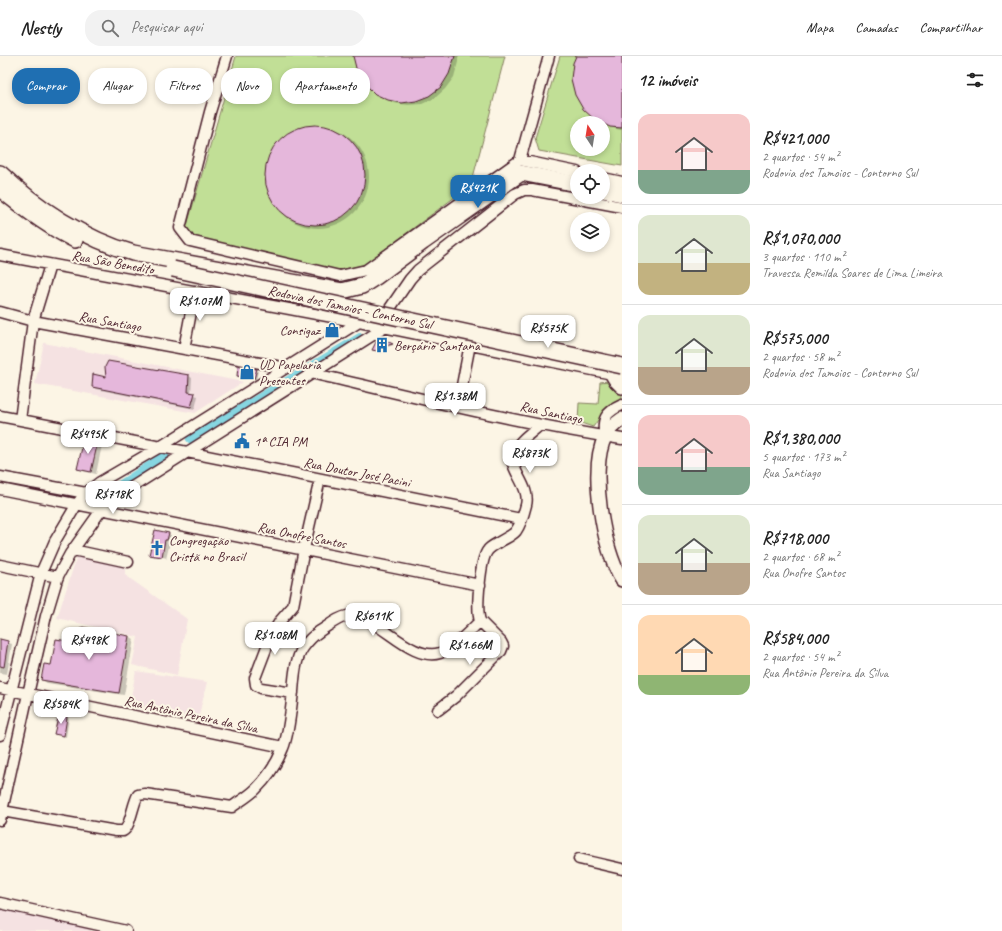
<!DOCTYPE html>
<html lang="pt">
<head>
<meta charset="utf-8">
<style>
  :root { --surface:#fff; --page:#f2f2f2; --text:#222; --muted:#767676; --line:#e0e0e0; --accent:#1f6fb2 }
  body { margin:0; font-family:Caveat,sans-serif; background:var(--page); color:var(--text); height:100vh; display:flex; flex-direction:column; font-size:15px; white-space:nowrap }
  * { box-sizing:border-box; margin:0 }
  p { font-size:13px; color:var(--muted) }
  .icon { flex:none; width:22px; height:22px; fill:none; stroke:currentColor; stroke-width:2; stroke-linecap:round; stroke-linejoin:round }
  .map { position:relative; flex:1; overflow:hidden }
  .details { display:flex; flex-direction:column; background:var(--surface); width:380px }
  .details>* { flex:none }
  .top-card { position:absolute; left:12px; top:12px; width:380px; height:36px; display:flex; gap:8px }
  .needle { width:26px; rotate:348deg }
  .buttons { position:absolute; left:570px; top:60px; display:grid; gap:8px }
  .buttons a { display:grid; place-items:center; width:40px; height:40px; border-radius:50%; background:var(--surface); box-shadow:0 2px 6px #0003; font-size:20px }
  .price { position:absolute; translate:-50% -34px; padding:0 9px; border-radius:8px; background:#fff; color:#222; font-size:13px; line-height:26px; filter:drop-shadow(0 1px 2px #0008) }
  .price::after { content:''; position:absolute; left:50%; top:24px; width:12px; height:9px; margin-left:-6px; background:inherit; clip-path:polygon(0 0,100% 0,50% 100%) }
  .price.current { background:var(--accent); color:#fff }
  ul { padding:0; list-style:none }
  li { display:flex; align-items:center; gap:12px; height:100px; padding:0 16px }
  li+li { border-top:1px solid var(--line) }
  li span { display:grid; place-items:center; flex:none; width:112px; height:80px; border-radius:12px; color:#555 }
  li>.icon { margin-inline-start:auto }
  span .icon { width:48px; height:48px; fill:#fffc; stroke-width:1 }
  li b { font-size:17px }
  h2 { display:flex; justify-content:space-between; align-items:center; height:48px; padding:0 16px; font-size:17px }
  .tag { padding:0 14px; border-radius:16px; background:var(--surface); box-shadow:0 2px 6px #0003; font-size:14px; line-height:36px }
  .tag.current { background:var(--accent); color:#fff }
  header { display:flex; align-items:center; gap:24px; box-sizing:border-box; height:56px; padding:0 20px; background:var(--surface); border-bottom:1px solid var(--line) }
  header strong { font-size:19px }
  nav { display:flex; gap:22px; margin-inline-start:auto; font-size:14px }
  .search { width:280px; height:36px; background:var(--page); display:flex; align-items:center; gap:10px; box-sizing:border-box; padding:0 14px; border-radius:16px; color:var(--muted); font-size:15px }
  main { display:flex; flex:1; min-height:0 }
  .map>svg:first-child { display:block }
  .built { fill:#f5e2e2 }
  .green { fill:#c1df96; stroke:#867f60; fill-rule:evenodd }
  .shadow { fill:#0003 }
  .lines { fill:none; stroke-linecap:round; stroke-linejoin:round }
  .canal { stroke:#86d6e1; stroke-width:8 }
  .building { fill:#e5b7db; stroke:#4a1f2b }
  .minor-casing { stroke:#4a1f2b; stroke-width:13 }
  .major-casing { stroke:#4a1f2b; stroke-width:16 }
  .highway-casing { stroke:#4a1f2b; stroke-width:18 }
  .minor { stroke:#fcf5e5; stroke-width:10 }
  .major { stroke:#fcf5e5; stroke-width:13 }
  .highway { stroke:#fcf5e5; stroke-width:15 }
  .highway-bridge-casing { stroke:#4a1f2b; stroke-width:18; stroke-linecap:butt }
  .highway-bridge { stroke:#fcf5e5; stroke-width:15 }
  .labels { text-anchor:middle; stroke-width:4; stroke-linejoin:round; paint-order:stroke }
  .street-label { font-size:14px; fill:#4a1f2b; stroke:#fcf5e5 }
  .poi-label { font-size:14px; fill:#4a1f2b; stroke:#fcf5e5; text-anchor:start }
</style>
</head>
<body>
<header>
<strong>Nestly</strong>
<div class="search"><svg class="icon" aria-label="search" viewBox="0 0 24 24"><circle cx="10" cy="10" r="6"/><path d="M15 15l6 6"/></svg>Pesquisar aqui</div>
<nav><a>Mapa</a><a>Camadas</a><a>Compartilhar</a></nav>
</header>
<main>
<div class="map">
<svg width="622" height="875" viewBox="0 0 622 875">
  <rect width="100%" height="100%" fill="#fcf5e5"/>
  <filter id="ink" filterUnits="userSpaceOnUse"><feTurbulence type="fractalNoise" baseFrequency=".025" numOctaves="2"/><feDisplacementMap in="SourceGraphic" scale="8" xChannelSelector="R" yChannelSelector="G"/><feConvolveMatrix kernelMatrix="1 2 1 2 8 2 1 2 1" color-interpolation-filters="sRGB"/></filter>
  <g filter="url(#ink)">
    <path class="built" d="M44 287 243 326 195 357 35 328Z
      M77 500 125 512V519L187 563 177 619 132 609 138 581 57 562Z
      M136 615 207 626 198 663 129 651Z
      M0 853 92 871 91 875H0Z"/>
    <path class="green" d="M236 0H505L471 129 364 209 335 215 194 182 186 173Z
      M560 0H622V110L539 95 535 82ZM577 67H603V93H577Z
      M608 325 614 331 622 335V347L603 357 593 371 578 366 579 347 598 348 600 326Z"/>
    <path class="shadow" d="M355 0H458V6L454 21 445 33 435 42 422 48 408 49 394 47 381 40Z
      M577 0H622V74L616 73 601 66Z
      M267 121a51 51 0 1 1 102 0a51 51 0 1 1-102 0Z
      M326 271 338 272 340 273 332 278H327L325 276Z
      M381 283 393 289 387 291 384 297 375 294Z
      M256 314 258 315 256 324 240 320Z
      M189 320 192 322 191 338 198 340 195 353 96 333 93 331Z
      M97 386 102 389 96 418 83 415 78 413Z
      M169 478 173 481 172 486H170L166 503 167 502 155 499V501L151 498Z
      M83 572 129 580 134 583 124 639 47 627 42 624 52 610 80 588Z
      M0 584 12 588 7 618 0 617Z
      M64 658 69 663 66 681 58 678Z"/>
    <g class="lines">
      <path class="canal" d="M190 383 360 281
        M98 443 165 399"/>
    </g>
    <path class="building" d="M353 0H455L449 18 441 31 429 40 416 45 402 47 388 44 375 38 365 28 357 16Z
      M576 0H622V72L610 71 595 64 583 53 575 39 571 23 573 7Z
      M265 119a50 50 0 1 1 100 0a50 50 0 1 1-100 0Z
      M381 282 393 288 385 290 382 296 372 294 377 284Z
      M108 305 189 319 188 336 195 337 191 351 92 331 93 318 106 321 105 311Z
      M238 310 257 313 254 323 237 320Z
      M84 383 98 385 91 416 77 413Z
      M155 474 169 477 167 484H165L162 501 149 499Z
      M82 571 129 580 119 637 41 624 44 608 51 609 56 583 79 587Z
      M0 583 8 585 4 611 0 610Z
      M64 657 67 661 64 680 54 678 59 658Z"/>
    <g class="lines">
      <g class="minor-casing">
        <path id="minor" d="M227 0 210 56 180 172 190 185 340 220 366 214 520 104 577 116
          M520 104 549 0
          M603 122 622 126
          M0 199 359 266 622 320
          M0 256 33 265 287 312
          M382 264 410 223 418 214 515 138 524 134H532L622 151
          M184 293 195 235
          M311 317C414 341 517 367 622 383
          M458 350 470 288
          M0 360 187 396 521 463
          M20 364 33 265 50 209
          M605 381C601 363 606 356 622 349
          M0 421 86 437
          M0 433 480 529
          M73 494 128 506
          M0 509 58 521
          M0 632 283 691
          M293 637 261 632 256 629 255 622 271 580 280 565 293 550 304 493 320 423
          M438 654 456 640 501 595 503 590 501 586 480 565
          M0 679 41 517 55 485 77 448 86 437 100 426 160 391 359 266
          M2 755 116 775C119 775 121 775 123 775 130 772 133 747 138 739L145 738 232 751C240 745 249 740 256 733 267 722 277 707 283 692 289 678 291 652 293 636 294 623 295 603 303 592 307 586 314 579 320 575 328 570 337 562 347 560 375 554 408 607 440 597 453 593 470 575 480 565 476 553 480 503 488 494 491 490 497 488 501 485 506 482 513 479 516 475 521 468 524 457 526 449 531 430 508 413 513 398 517 386 531 377 540 369
          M0 764 28 638 46 560 58 520 70 498 102 453 121 438 384 272
          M579 803 622 813
          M0 847 126 875"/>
      </g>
      <g class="major-casing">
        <path id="major" d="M611 317 616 325 622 331
          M622 363C616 367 608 374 605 381 589 412 603 495 622 524"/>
      </g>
      <g class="highway-casing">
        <path id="highway" d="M0 117C36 152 85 183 133 197L342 235 362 230 376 221 423 186 521 117 577 128
          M0 133C23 152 48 171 75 184
          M603 134 622 138"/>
      </g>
      <use href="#minor" class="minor"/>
      <use href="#major" class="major"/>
      <use href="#highway" class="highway"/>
      <g class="highway-bridge-casing">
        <path id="highway-bridge" d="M173 213 622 310"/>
      </g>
      <use href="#highway-bridge" class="highway-bridge"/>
    </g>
  </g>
  <defs>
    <g id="shop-bare" transform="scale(1.2)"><path d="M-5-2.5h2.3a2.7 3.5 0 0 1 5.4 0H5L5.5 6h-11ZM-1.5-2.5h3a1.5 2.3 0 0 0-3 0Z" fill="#1f6fb2" stroke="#fcf5e5" stroke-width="2.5" paint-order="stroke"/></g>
    <g id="building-bare" transform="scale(1.2)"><path d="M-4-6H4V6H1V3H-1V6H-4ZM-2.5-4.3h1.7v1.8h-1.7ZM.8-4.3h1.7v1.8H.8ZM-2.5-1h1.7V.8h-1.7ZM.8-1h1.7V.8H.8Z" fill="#1f6fb2" stroke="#fcf5e5" stroke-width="2.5" paint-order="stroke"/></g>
    <g id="civic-bare" transform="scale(1.2)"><path d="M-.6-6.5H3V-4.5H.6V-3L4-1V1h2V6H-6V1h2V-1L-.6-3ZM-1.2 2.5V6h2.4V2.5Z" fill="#1f6fb2" stroke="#fcf5e5" stroke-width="2.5" paint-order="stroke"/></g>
    <g id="church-bare" transform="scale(1.2)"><path d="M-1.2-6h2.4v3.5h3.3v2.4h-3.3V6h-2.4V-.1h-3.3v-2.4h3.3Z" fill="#1f6fb2" stroke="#fcf5e5" stroke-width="2.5" paint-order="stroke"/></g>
  </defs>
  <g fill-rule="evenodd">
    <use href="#shop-bare" x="332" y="274"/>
    <use href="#building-bare" x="382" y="289"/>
    <use href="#shop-bare" x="247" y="316"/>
    <use href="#civic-bare" x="242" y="385"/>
    <use href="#church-bare" x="157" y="492"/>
  </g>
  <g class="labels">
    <g class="street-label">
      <text transform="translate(113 206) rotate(10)" y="5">Rua São Benedito</text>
      <text transform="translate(350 251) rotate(12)" y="5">Rodovia dos Tamoios - Contorno Sul</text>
      <text transform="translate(110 265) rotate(10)" y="5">Rua Santiago</text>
      <text transform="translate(551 356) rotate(12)" y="5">Rua Santiago</text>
      <text transform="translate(357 416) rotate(11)" y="5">Rua Doutor José Pacini</text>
      <text transform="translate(302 479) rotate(11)" y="5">Rua Onofre Santos</text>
      <text transform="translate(191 658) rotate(12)" y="5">Rua Antônio Pereira da Silva</text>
    </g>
    <g class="poi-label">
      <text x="320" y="279" text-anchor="end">Consigaz</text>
      <text x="394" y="294">Berçário Santana</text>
      <text x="259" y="313">UD Papelaria<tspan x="259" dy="16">Presentes</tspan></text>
      <text x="254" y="390">1ª CIA PM</text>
      <text x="169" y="489">Congregação<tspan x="169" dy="16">Cristã no Brasil</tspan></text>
    </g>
  </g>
</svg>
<div class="buttons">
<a><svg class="needle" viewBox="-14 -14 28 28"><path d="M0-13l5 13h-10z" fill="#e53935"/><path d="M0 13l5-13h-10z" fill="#767676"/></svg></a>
<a><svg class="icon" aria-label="locate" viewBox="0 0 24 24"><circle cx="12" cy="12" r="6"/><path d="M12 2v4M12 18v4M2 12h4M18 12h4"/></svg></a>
<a><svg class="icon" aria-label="layers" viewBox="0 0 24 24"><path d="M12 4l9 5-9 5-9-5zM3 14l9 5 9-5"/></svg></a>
</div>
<b class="price current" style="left:478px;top:153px">R$421K</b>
<b class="price" style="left:200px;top:266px">R$1.07M</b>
<b class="price" style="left:548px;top:293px">R$575K</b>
<b class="price" style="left:455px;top:361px">R$1.38M</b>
<b class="price" style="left:88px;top:399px">R$495K</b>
<b class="price" style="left:530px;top:418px">R$873K</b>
<b class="price" style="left:113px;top:459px">R$718K</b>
<b class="price" style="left:373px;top:581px">R$611K</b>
<b class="price" style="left:275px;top:600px">R$1.08M</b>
<b class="price" style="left:89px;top:605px">R$498K</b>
<b class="price" style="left:470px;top:610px">R$1.66M</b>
<b class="price" style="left:61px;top:669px">R$584K</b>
<div class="top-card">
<a class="tag current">Comprar</a>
<a class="tag">Alugar</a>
<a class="tag">Filtros</a>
<a class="tag">Novo</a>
<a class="tag">Apartamento</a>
</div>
</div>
<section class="details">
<h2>12 imóveis<svg class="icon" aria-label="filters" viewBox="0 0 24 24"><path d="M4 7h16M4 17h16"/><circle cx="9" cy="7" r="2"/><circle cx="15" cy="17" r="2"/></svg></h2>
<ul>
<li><span style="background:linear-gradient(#f6c9c9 70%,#7fa58c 0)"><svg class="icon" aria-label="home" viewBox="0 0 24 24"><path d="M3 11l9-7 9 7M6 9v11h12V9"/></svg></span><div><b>R$421,000</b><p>2 quartos · 54 m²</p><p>Rodovia dos Tamoios - Contorno Sul</p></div></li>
<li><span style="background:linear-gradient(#dfe7d0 60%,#c2b280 0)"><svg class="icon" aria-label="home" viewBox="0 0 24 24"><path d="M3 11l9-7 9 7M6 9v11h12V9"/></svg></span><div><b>R$1,070,000</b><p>3 quartos · 110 m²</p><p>Travessa Remilda Soares de Lima Limeira</p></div></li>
<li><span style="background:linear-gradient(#dfe7d0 65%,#b9a48a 0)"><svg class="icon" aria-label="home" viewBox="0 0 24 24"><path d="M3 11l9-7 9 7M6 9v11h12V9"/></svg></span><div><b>R$575,000</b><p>2 quartos · 58 m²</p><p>Rodovia dos Tamoios - Contorno Sul</p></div></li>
<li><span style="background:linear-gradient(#f6c9c9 65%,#7fa58c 0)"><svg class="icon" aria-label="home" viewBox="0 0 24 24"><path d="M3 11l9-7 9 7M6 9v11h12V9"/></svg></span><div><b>R$1,380,000</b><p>5 quartos · 173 m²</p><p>Rua Santiago</p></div></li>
<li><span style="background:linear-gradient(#dfe7d0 60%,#b9a48a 0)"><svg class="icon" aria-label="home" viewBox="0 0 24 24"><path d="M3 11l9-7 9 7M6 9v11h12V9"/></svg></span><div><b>R$718,000</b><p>2 quartos · 68 m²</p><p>Rua Onofre Santos</p></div></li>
<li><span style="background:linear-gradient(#ffd9b3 75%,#8fb573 0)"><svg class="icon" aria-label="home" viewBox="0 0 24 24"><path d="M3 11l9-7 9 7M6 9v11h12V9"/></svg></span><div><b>R$584,000</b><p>2 quartos · 54 m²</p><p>Rua Antônio Pereira da Silva</p></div></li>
</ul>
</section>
</main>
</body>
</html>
